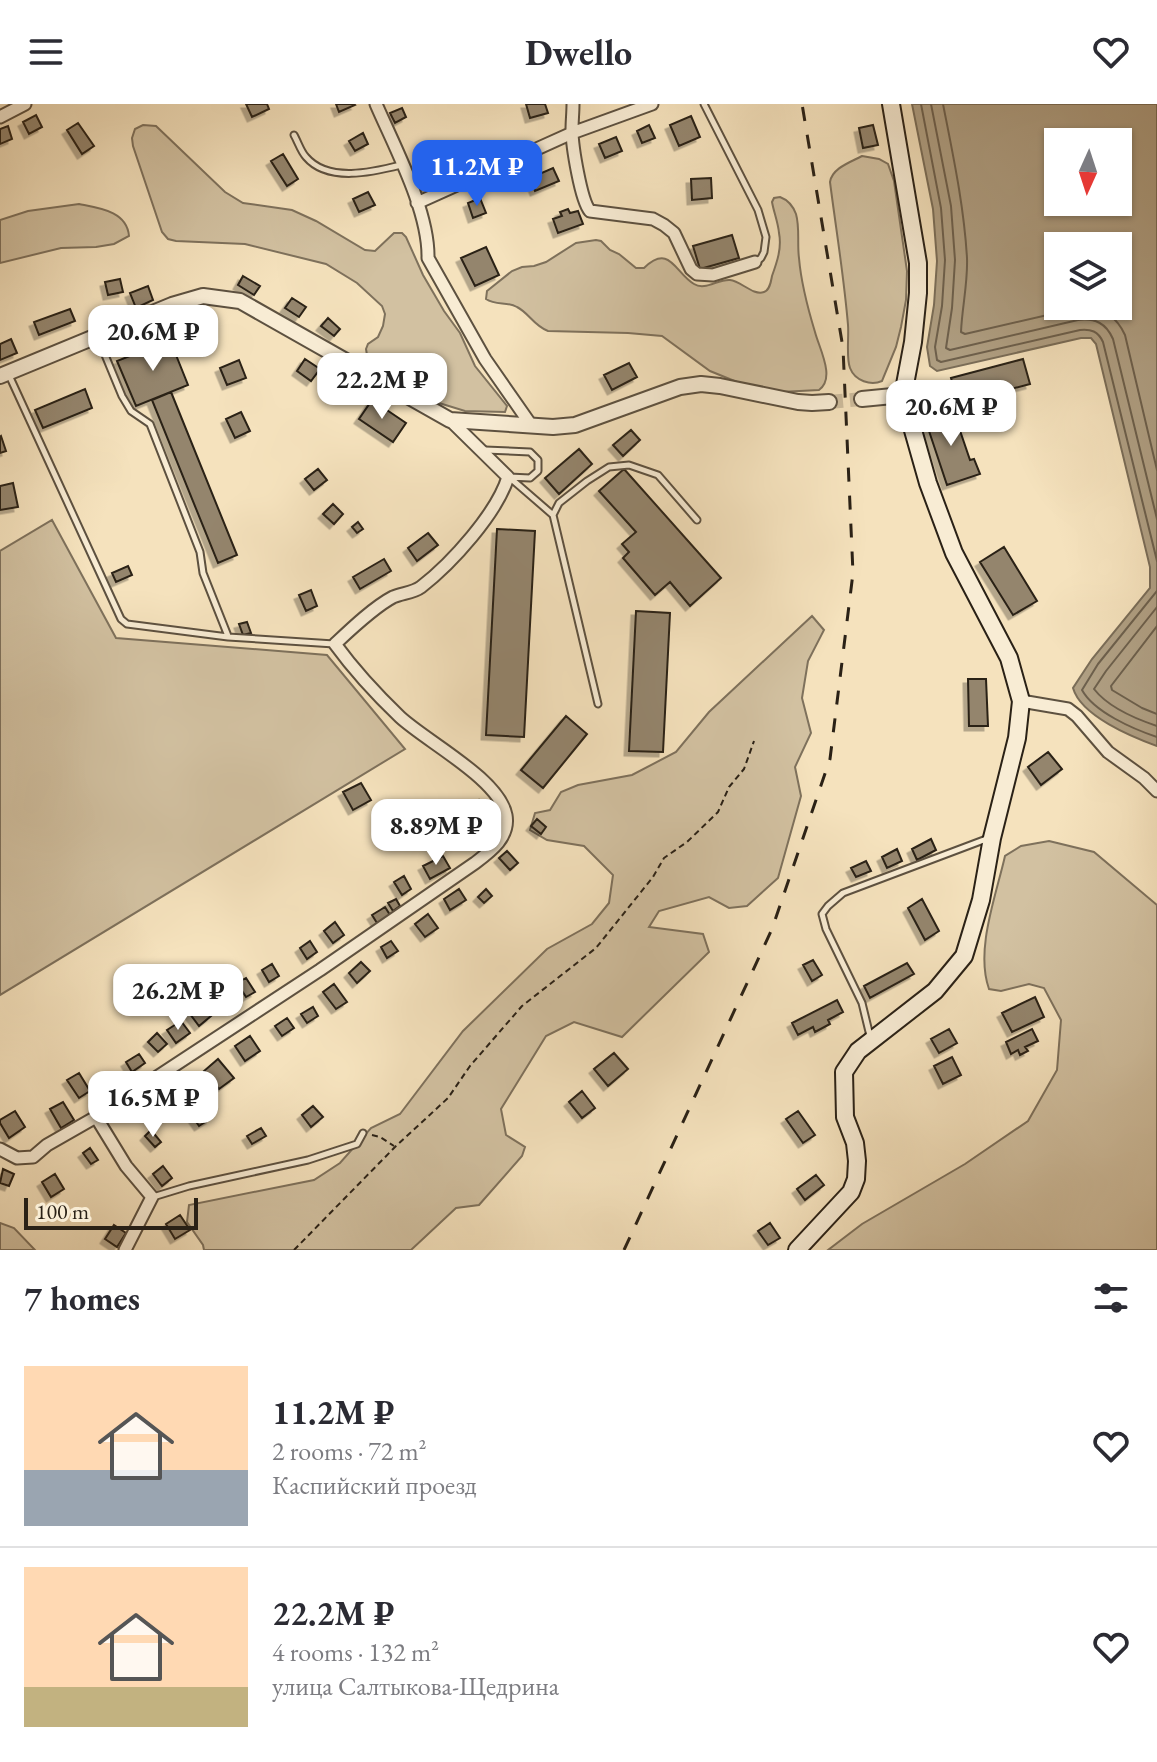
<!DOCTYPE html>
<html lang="en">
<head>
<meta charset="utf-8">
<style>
  :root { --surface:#fff; --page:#f7f7f7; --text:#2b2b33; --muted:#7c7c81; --line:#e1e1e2; --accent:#2563eb }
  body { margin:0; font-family:"EB Garamond",serif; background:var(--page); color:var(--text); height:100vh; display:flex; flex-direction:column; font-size:30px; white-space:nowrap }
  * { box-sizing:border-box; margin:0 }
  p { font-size:26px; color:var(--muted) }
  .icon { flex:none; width:44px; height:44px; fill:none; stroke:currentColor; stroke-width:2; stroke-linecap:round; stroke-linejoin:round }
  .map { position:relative; height:1146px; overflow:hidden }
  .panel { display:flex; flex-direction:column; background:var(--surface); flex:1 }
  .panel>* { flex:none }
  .needle { width:52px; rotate:183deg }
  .controls { position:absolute; left:1044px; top:24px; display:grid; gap:16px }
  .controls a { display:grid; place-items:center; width:88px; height:88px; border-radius:0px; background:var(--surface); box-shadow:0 2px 6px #0004; font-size:40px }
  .scale { position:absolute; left:24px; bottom:20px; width:174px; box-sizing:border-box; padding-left:8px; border:4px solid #2a2116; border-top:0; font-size:22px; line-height:28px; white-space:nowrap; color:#2a2116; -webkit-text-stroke:6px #f8ecd4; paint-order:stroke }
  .price { position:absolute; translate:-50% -68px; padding:0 18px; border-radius:16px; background:#fff; color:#222; font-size:26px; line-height:52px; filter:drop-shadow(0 2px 4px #0008) }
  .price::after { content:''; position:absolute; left:50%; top:48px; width:24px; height:18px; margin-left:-12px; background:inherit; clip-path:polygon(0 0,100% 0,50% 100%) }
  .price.current { background:var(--accent); color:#fff }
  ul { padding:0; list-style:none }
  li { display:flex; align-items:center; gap:24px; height:200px; padding:0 24px }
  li+li { border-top:2px solid var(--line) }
  li span { display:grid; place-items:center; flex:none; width:224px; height:160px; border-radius:0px; color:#555 }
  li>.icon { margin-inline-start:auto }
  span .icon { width:96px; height:96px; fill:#fffc; stroke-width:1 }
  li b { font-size:34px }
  h2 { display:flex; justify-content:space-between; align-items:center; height:96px; padding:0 24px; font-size:34px }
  header { display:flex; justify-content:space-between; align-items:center; height:104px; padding:0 24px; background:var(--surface); font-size:36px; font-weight:700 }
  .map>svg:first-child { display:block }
  .green { fill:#d2c1a1; stroke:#7e715c; stroke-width:2 }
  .water { fill:#b0a084; stroke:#7a6d58; stroke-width:2; fill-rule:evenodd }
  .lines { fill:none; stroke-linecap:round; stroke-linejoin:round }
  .shore { stroke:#6d604d; stroke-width:2 }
  .building { fill:#94856d; stroke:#2a2116; stroke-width:2; filter:url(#shadow) }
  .tertiary-tunnel { stroke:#ccbb9c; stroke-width:14; stroke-dasharray:14 7; stroke-linecap:butt }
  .service-casing { stroke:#5d5140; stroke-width:9 }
  .minor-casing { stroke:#5d5140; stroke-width:15 }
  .tertiary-casing { stroke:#5d5140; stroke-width:18 }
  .secondary-casing { stroke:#2a2116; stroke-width:20 }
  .path { stroke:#2a2116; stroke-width:2; stroke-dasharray:6 4; stroke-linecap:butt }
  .service { stroke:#f8ecd4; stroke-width:5 }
  .minor { stroke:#f8ecd4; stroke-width:11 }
  .tertiary { stroke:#f8ecd4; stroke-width:14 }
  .secondary { stroke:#f8ecd4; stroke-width:16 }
  .rail { stroke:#2a2116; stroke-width:3; stroke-dasharray:14 14; stroke-linecap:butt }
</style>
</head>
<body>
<header><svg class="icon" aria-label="menu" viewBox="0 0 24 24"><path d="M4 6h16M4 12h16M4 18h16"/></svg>Dwello<svg class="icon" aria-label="heart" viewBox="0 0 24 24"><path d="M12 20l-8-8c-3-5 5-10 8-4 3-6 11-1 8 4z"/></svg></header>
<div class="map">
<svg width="1157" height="1146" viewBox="0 0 1157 1146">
  <defs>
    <filter id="shadow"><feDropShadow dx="-4.5" dy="4.5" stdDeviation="0" flood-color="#0004"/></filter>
  </defs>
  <rect width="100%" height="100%" fill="#f5e2bd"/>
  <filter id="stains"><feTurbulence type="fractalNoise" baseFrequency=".0025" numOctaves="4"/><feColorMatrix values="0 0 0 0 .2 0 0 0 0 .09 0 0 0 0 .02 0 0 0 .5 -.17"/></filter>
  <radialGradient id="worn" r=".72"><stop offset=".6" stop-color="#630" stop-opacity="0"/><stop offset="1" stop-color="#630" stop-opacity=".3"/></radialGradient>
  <path class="green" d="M143 21 156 22 225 88 243 99 292 106 316 117 365 146 375 147 394 129H402L406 133 423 171 444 207 460 229 475 262 507 302 505 308 465 307 439 299 389 271 373 258 367 251 366 245 368 240 378 233 383 222 385 210 382 202 357 179 326 160 245 140 176 137 168 135 162 128 133 42 132 34 135 25Z
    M862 52 879 55 888 60 894 77 907 167 906 196 901 223 896 243 882 277C871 282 855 277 850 264 846 254 849 233 848 221 844 173 836 125 830 78 832 64 851 58 862 52Z
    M780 93C788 96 793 102 796 110 800 124 797 140 799 154 801 178 808 205 815 228 819 244 836 274 819 286L780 288 737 278 710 267 662 232 628 229 548 227C534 222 529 209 517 203 507 197 496 202 486 195L487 187 512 167 522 163 534 162 546 158 576 139 596 136 601 137 610 146 619 150 636 164H644C670 139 675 169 694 180 705 187 718 175 730 176 741 177 753 192 764 188 770 186 771 177 772 172 777 158 782 144 779 129 778 118 774 109 772 98L774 94Z
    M79 100C99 104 127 107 129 132L114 140 96 143 61 144 0 159V116L28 107Z
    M52 416 116 534 327 551 405 645 0 891V447Z
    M812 512 824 526 808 557 802 594 811 629 795 663 801 692 778 774 747 802 729 804 709 793 659 807 649 823 703 830 709 848 622 933 574 918 546 932 501 1005 506 1031 525 1043 522 1052 479 1101 456 1104 411 1146H204L203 1141 187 1118 189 1101 314 1076 340 1059 371 1024 400 1010 463 927 547 845 592 820 609 799 613 771 584 742 547 736 530 726 535 709 550 706 561 688 578 681 632 671 676 648 709 608Z
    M1049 737 1094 748 1157 801V1146H828L862 1120 965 1060 1028 1017 1057 966 1061 916 1044 884 1029 880 1001 887 989 885C975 846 996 792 1005 752L1021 742Z
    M0 1119 14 1124 35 1146H0Z"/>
  <path class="water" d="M912 0H1157V642C1132 633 1081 612 1073 584L1092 555 1150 484V463L1096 240 1091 234H1081L937 267 930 262 927 243 934 201 937 157 933 105ZM1058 38H1118V98H1058ZM1058 142H1118V202H1058Z"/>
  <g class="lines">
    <path class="shore" d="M921 0 941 104 945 156 942 202 935 243 937 256 941 258 1080 226C1091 225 1098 227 1103 238L1157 457
      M931 0 951 102 955 156 952 204 946 244 950 246 1078 216C1095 214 1106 219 1113 235L1157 415
      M943 0C953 51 964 102 967 154 968 179 962 203 961 228L965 230 1078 204C1100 202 1116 211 1125 231L1157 366
      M1157 487 1098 560 1082 586C1094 608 1133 625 1157 633
      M1157 503 1106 567 1094 585C1108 603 1136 615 1157 622
      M1157 522 1111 582 1112 586 1142 604 1157 610"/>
  </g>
  <path class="building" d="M246 0H267L269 5 252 13Z
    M336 0H354L355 1 339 8Z
    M526 0H545L548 9 530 14Z
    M402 4 406 13 395 19 390 9Z
    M36 11 42 23 29 30 23 18Z
    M691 12 700 33 679 42 670 21Z
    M78 19 94 42 82 50 67 26Z
    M649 21 655 34 642 39 637 27Z
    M873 21 878 41 863 44 859 24Z
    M8 22 12 35 0 40V25Z
    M363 29 368 40 355 47 349 37Z
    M616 33 622 47 605 54 599 40Z
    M283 50 298 75 287 82 271 57Z
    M437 62 443 76 424 84 418 69Z
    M553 64 559 77 535 87 530 74Z
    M711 74 712 94 692 96 691 75Z
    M368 88 375 101 359 108 353 95Z
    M480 94 486 109 473 114 468 99Z
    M568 105 570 109 578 107 583 120 558 129 553 115 562 112 560 108Z
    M732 131 739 154 700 165 693 142Z
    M486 143 499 171 475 182 461 154Z
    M243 172 260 182 254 191 238 181Z
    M120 175 123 188 108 191 105 178Z
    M148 182 153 196 136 204 130 189Z
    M292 194 306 203 299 213 285 204Z
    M70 205 75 217 39 231 34 218Z
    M328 214 340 225 334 232 321 222Z
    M164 219 168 228 160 232 155 222Z
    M11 235 17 249 0 256V240Z
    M170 236 188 281 136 302 117 257Z
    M305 255 320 265 311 277 297 267Z
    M1023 255 1030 280 958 299 951 274Z
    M239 256 246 274 227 281 220 264Z
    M629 259 637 273 612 286 604 271Z
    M85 285 92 304 43 324 35 306Z
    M171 288 237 451 218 459 152 296Z
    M372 296 406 319 393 338 359 315Z
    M953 306 970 356 974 355 980 370 947 381 925 315Z
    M241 308 250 327 235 334 226 315Z
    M631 326 640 336 623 352 613 341Z
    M1 332 6 347 0 349V333Z
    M579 345 592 360 559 390 545 374Z
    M318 365 327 376 314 386 305 375Z
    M624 365 721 474 690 502 670 478 655 491 623 454 629 448 622 440 636 428 599 387Z
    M13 379 18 403 0 406V382Z
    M333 400 343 410 334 420 323 410Z
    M358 418 363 425 357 429 352 423Z
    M497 425 535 427 524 633 486 631Z
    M428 429 438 441 417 457 408 444Z
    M1004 443 1037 497 1013 511 980 458Z
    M384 455 391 467 360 485 353 473Z
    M128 462 132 471 116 478 112 469Z
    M311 486 317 502 306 507 299 491Z
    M636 507 670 509 663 648 629 647Z
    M247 518 251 529 243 531 239 520Z
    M968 575H986L988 622H969Z
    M566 612 587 630 543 684 521 666Z
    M1048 648 1062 665 1041 681 1028 663Z
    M361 679 371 696 353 706 343 688Z
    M479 696 487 706 474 715 467 705Z
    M537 715 546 723 541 730 531 722Z
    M493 725 499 731 489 740 483 734Z
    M931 735 936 746 917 756 912 745Z
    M897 745 902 757 887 764 882 753Z
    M507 747 518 759 510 766 499 754Z
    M443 752 450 764 430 775 423 762Z
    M866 757 871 767 856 773 851 764Z
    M404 772 411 785 402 791 394 778Z
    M459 785 466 796 450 806 444 795Z
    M486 785 492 792 484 799 478 793Z
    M396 795 400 802 393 807 388 799Z
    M922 795 939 827 925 836 908 804Z
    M385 803 390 811 377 819 372 811Z
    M428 810 438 824 425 833 415 820Z
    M335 818 344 831 333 839 324 827Z
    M310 837 317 848 307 855 300 844Z
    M391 837 398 847 387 854 381 843Z
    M813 856 822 871 812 877 803 861Z
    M361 858 370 867 357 879 349 869Z
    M907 859 914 870 870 894 864 882Z
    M272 860 279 872 269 878 262 866Z
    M246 874 255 888 246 893 237 879Z
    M334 880 347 898 336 905 323 888Z
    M1035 893 1044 913 1012 928 1002 909Z
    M837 896 843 908 828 916 830 920 815 928 813 923 798 931 792 919Z
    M203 901 211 912 199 922 190 910Z
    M313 903 318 912 307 919 301 910Z
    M287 914 294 924 282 932 275 922Z
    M181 917 190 929 176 939 167 926Z
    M949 925 957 939 939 949 931 935Z
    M1032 925 1038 937 1025 943 1028 947 1020 951 1018 946 1011 950 1006 938Z
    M157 929 167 940 158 948 148 938Z
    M250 932 260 947 245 957 235 942Z
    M614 949 628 965 608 982 594 965Z
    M139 950 145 959 132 968 126 958Z
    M952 953 961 971 943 980 934 962Z
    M218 955 234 974 219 985 204 967Z
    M79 969 90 987 79 994 67 976Z
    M582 987 595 1004 582 1014 569 998Z
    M63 998 74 1016 61 1024 50 1005Z
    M201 1001 210 1015 199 1022 190 1009Z
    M313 1002 323 1013 311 1023 302 1011Z
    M15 1007 25 1023 9 1034 0 1019V1016Z
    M798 1007 815 1031 803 1039 786 1015Z
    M261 1024 266 1032 252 1040 247 1032Z
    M151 1026 161 1038 155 1043 145 1032Z
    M90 1044 98 1056 91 1060 83 1049Z
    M163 1062 172 1074 162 1082 153 1070Z
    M3 1065 14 1070 9 1082 0 1079Z
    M55 1070 64 1085 51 1093 42 1078Z
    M816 1071 824 1081 805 1096 797 1085Z
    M180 1111 190 1126 175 1135 166 1120Z
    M770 1119 780 1134 768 1141 758 1127Z
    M114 1121 126 1129 117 1143 105 1135Z"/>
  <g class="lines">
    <path class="tertiary-tunnel" d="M829 298 862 295"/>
    <g class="service-casing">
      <path id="service" d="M704 0 758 106 766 133 764 148 761 154 756 158
        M294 31C298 38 301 48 306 53 328 79 373 68 401 61
        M98 234 122 292 131 307 150 320 200 448 203 469 228 532
        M8 269 121 515 127 520 228 533 334 540
        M485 346 530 348 538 356V367L530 374 509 373
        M509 373 553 411
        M598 600 553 411 559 399 587 377 609 363 629 361 658 371 697 416
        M870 932 862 899 826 825 822 810 828 802 843 789 989 734
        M153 1093 189 1082 308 1056 357 1040 363 1029"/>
    </g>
    <g class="minor-casing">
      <path id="minor" d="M376 0C395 44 429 107 428 154L485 255 531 321
        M573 0C573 9 572 17 572 26 572 42 581 97 590 107L653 115 664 121 674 129 691 165 697 170 713 171 755 158
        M0 13 25 0
        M417 99 572 29 652 0
        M1021 597 1068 605 1077 612 1108 648 1144 674 1157 687
        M96 1013 126 1062 152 1093 125 1146
        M0 1045 17 1054 33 1053 47 1041 96 1013 320 866 475 759C491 747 510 733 506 711 499 675 427 638 400 613 376 590 354 566 335 540 351 525 374 503 393 493 402 489 413 489 421 483 452 459 497 409 508 373L450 316"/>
    </g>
    <g class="tertiary-casing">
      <path id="tertiary" d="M0 272 172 201 203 192 240 197 450 316 553 323 575 321 680 283 701 280 720 282 798 298 812 299 829 298
        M862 295 903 291"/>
    </g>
    <g class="secondary-casing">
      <path id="secondary" d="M797 1146 851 1088 856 1075 857 1057 855 1039 845 1013 844 968 858 947 935 887 964 852 981 796 992 734 1017 634 1021 597 1009 554 954 449 928 379 903 291 913 238 918 189V159L891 0"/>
    </g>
    <path class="path" d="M372 1031 380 1033 394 1042
      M294 1146 395 1043 448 994 470 962 522 902 596 844 653 773 664 754 687 738 718 708 729 683 744 665 754 637"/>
    <use href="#service" class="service"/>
    <use href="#minor" class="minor"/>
    <use href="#tertiary" class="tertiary"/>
    <use href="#secondary" class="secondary"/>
    <path class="rail" d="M624 1146 772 825 830 655 853 469 843 244 802 0"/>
  </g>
  <rect width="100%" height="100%" filter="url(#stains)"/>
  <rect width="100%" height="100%" fill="url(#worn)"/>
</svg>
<div class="controls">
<a><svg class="needle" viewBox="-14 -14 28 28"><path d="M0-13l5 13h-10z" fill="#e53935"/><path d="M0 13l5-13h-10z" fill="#7c7c81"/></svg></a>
<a><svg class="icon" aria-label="layers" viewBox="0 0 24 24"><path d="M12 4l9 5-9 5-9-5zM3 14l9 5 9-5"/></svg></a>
</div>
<div class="scale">100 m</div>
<b class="price current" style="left:477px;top:104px">11.2M ₽</b>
<b class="price" style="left:153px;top:269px">20.6M ₽</b>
<b class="price" style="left:382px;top:317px">22.2M ₽</b>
<b class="price" style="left:951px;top:344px">20.6M ₽</b>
<b class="price" style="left:436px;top:763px">8.89M ₽</b>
<b class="price" style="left:178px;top:928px">26.2M ₽</b>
<b class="price" style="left:153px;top:1035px">16.5M ₽</b>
</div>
<section class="panel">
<h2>7 homes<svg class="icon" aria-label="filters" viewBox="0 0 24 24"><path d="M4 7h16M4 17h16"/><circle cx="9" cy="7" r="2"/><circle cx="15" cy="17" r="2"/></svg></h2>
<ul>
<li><span style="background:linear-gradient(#ffd9b3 65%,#9aa5b1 0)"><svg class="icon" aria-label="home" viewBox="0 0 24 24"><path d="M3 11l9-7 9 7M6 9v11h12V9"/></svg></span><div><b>11.2M ₽</b><p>2 rooms · 72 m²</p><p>Каспийский проезд</p></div><svg class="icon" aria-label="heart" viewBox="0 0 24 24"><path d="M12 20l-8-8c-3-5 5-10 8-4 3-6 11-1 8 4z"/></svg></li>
<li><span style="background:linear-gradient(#ffd9b3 75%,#c2b280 0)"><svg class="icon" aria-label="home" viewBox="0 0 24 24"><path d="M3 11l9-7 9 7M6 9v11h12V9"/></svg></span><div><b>22.2M ₽</b><p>4 rooms · 132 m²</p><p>улица Салтыкова-Щедрина</p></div><svg class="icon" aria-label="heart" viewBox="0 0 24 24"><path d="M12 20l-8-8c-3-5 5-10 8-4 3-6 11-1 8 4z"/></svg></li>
</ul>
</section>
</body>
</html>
